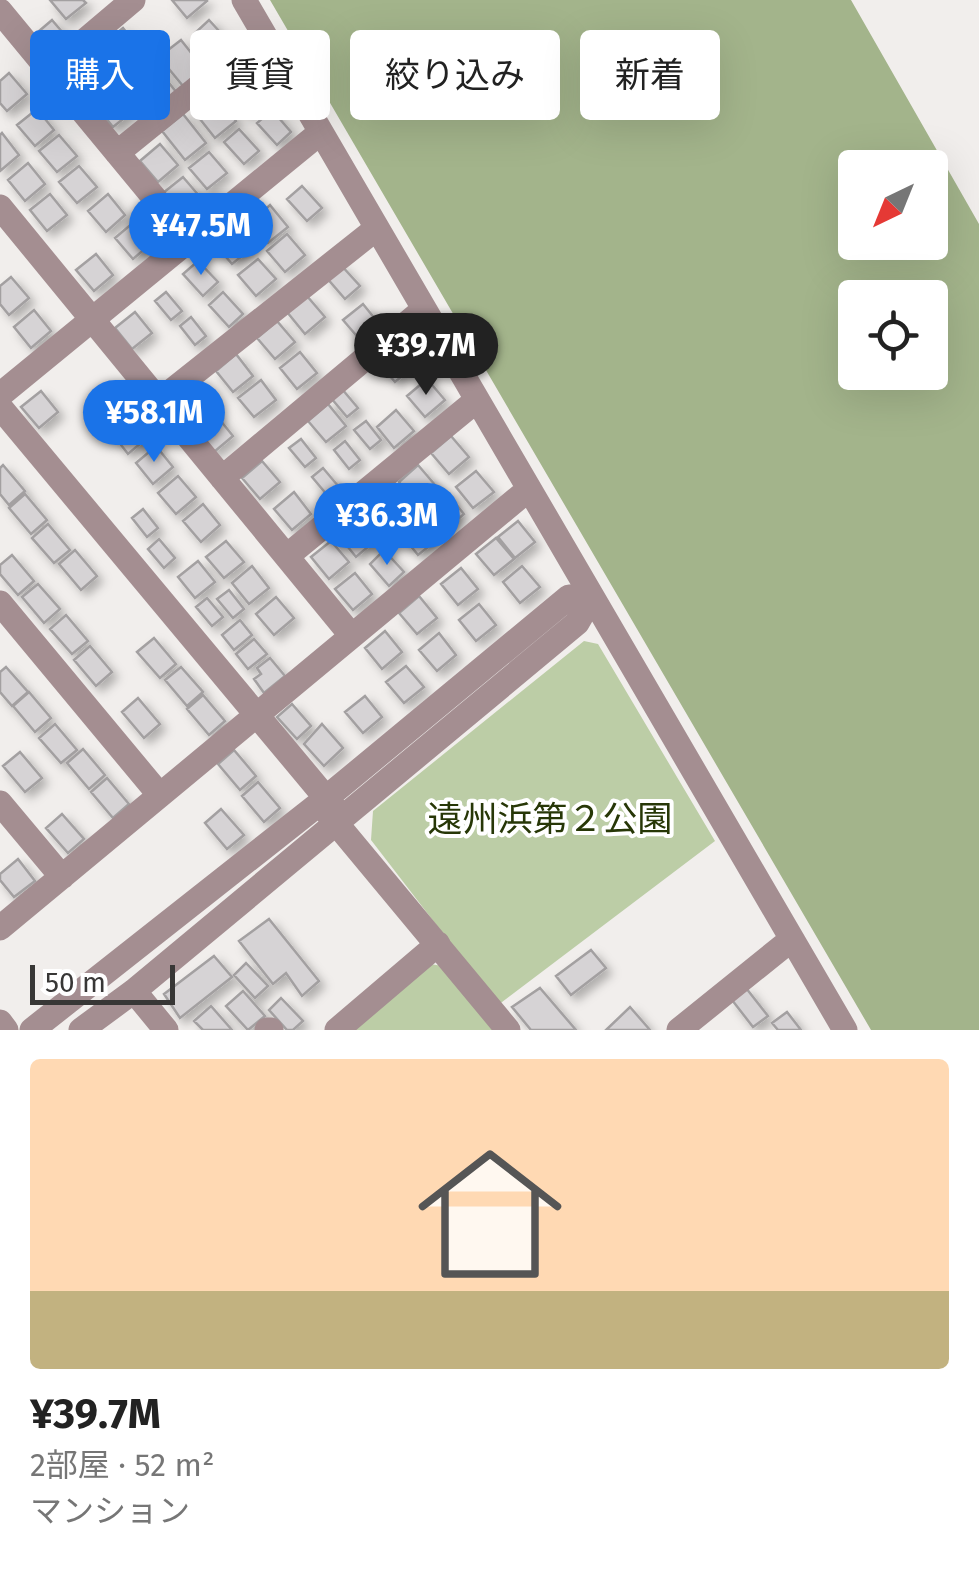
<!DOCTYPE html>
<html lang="ja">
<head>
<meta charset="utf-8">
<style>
  :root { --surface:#fff; --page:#f6f6f6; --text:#222; --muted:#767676; --accent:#1a73e8 }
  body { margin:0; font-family:"Fira Sans","Noto Sans JP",sans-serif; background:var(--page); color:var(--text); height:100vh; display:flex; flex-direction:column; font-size:38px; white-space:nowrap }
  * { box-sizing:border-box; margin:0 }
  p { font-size:32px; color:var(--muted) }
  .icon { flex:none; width:55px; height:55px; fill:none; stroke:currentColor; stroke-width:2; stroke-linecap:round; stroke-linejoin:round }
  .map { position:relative; height:1030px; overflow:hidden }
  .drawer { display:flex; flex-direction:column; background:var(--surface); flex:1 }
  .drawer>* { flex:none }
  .guide { position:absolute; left:30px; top:30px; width:920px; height:90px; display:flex; gap:20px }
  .needle { width:65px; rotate:223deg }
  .fabs { position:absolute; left:838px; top:150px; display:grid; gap:20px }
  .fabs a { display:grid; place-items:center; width:110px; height:110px; border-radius:10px; background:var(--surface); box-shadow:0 10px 40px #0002; font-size:50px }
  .scale { position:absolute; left:30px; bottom:25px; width:145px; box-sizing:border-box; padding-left:10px; border:5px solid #383736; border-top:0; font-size:28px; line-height:35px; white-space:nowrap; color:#383736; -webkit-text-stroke:8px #fff; paint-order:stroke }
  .price { position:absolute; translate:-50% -85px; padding:0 22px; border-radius:35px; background:var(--accent); color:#fff; font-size:32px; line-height:65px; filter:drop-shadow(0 2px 5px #0008) }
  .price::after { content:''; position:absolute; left:50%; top:60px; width:30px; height:22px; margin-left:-15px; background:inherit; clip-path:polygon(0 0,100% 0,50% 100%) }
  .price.on { background:#222; color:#fff }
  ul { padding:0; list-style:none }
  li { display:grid; align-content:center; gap:20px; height:530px; padding:0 30px }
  li span { display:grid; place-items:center; height:310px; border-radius:10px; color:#555 }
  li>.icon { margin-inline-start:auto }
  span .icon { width:180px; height:180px; fill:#fffc; stroke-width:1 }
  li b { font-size:42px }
  .chip { padding:0 35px; border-radius:10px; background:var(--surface); box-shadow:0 10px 40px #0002; font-size:35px; line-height:90px }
  .chip.on { background:var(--accent); color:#fff }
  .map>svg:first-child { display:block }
  .green { fill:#bccda6 }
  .forest { fill:#a3b48b; fill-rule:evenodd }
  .building { fill:#d6d3d5; stroke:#a3a0a1; stroke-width:2.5; filter:url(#shadow) }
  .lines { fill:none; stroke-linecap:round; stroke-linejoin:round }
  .minor { stroke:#a48e91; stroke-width:25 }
  .labels { text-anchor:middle; stroke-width:8; stroke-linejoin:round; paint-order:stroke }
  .park-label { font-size:35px; fill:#273707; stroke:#fff }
</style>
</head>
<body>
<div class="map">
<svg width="979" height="1030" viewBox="0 0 979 1030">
  <defs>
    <filter id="shadow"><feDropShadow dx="5.5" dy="5.5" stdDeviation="5" flood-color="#0004"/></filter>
  </defs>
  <rect width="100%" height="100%" fill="#f1eeec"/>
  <path class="green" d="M584 641 598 644 715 841 498 1005 371 840 373 811Z
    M430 964 443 966 493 1030H350Z"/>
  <path class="forest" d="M270 0H851L979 224V1030H871ZM855 168H930V242H855ZM855 298H930V372H855Z"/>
  <path class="building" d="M50 0H83L86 3 66 19Z
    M172 0H206L207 1 187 18Z
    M52 20 64 34 50 46 38 32Z
    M209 20 229 42 215 55 195 33Z
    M123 28 146 57 125 74 102 45Z
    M181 40 204 69 183 86 159 57Z
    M86 60 106 82 92 95 72 73Z
    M154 64 177 93 155 109 132 80Z
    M246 67 269 96 248 113 224 84Z
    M9 73 27 94 7 111 0 103V81Z
    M116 90 133 111 113 127 96 106Z
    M213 92 236 121 215 138 192 109Z
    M37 109 54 130 35 146 17 125Z
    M272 110 291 132 277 145 257 123Z
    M183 114 206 143 185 160 162 131Z
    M239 129 259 151 244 164 224 142Z
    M2 133 19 155 0 171V135Z
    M59 135 77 156 57 172 39 151Z
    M160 144 178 165 158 182 140 161Z
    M209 152 227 173 207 189 189 168Z
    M28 163 45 184 25 201 8 180Z
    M79 166 97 187 77 203 59 182Z
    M183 177 201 198 181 214 163 193Z
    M302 186 322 208 307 221 287 199Z
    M50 194 67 215 47 231 30 210Z
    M108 194 125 215 106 232 88 211Z
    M270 205 288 227 268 243 251 222Z
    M135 221 153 242 133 259 115 238Z
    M234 227 252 248 232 264 214 243Z
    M287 234 305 255 285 272 267 251Z
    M96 254 113 275 94 291 76 270Z
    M258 259 276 279 256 296 238 275Z
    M198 261 218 282 203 296 183 274Z
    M340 264 360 286 345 299 326 277Z
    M11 277 29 298 9 315 0 304V286Z
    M166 292 182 311 171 320 155 301Z
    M223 292 243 314 229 327 209 305Z
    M307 296 325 317 305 334 287 312Z
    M363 304 380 325 361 341 343 320Z
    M34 310 51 331 31 348 14 327Z
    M135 312 152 333 132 349 115 328Z
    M191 317 206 336 195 345 180 326Z
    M277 321 295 342 275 359 257 338Z
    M397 344 415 365 395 382 377 361Z
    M300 352 317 373 297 389 280 368Z
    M236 354 253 376 233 392 216 371Z
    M427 379 445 400 425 417 407 396Z
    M261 380 276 400 254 417 238 398Z
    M196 385 213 406 193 423 176 402Z
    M109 386 126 407 106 423 89 402Z
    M342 389 358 408 347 417 331 398Z
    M41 391 58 412 39 428 21 407Z
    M328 404 346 426 326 442 308 421Z
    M396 410 414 431 394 448 377 427Z
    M216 415 233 436 214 452 196 431Z
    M131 416 148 437 128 454 111 432Z
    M366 421 381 440 370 449 354 430Z
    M451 436 469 457 449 474 431 453Z
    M301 439 316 458 305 467 289 448Z
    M345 441 360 460 349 469 334 450Z
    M156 446 173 467 153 484 136 463Z
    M262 461 280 482 260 499 242 478Z
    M3 465 25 491 9 505 0 494V468Z
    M418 465 436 486 416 503 399 482Z
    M323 468 339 487 328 496 312 477Z
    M476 471 494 492 473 508 456 487Z
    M178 476 196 497 176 514 158 493Z
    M387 488 405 509 385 525 367 504Z
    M294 492 311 514 292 530 274 509Z
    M447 493 464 514 444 531 427 510Z
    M25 494 47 520 31 534 9 508Z
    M203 504 220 525 201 542 183 521Z
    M143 509 158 528 147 537 132 518Z
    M421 518 438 539 418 555 401 534Z
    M359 519 376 540 356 557 339 536Z
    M518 521 535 542 515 558 498 537Z
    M48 524 70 550 54 563 32 538Z
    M496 538 514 559 494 575 476 554Z
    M159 539 175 558 164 568 148 549Z
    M226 541 244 562 224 578 206 557Z
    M331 541 349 562 329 579 311 557Z
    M75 550 97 576 81 590 59 564Z
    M384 550 404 572 389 586 370 564Z
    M12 555 34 581 18 595 0 574V565Z
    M198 561 215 582 195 598 178 577Z
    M252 566 269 588 249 604 232 583Z
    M522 566 540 587 520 603 503 582Z
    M461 568 478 589 458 605 441 584Z
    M355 573 372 594 353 610 335 589Z
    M38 584 60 609 44 623 22 597Z
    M229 590 244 609 233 618 217 599Z
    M419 596 437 618 417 634 399 613Z
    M276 597 294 618 274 635 256 614Z
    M207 598 223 617 212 626 196 607Z
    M479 604 496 625 476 641 459 620Z
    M66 615 88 641 72 654 50 629Z
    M240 620 252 635 234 650 222 635Z
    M385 631 402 652 382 669 365 648Z
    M439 633 456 655 437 671 419 650Z
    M154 638 176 664 160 678 137 652Z
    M254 639 267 654 248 669 236 654Z
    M90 646 112 672 96 686 74 660Z
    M270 658 285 676 264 693 254 679 261 674 257 668Z
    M406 666 424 687 404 703 386 682Z
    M6 667 28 692 12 706 0 692V672Z
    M181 667 203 692 187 706 165 680Z
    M29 692 51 718 35 732 13 706Z
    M203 695 225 721 209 735 187 709Z
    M365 696 382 717 363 733 345 712Z
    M138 698 160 724 144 738 122 712Z
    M292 704 311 726 297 739 277 717Z
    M55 724 77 750 61 763 39 738Z
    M322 724 343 748 324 766 304 744Z
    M83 749 105 775 89 789 67 763Z
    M234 750 256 776 240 790 218 764Z
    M20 752 42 778 25 792 3 766Z
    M107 778 129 804 113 818 91 792Z
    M258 782 280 808 264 822 242 796Z
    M221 809 244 835 227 849 205 823Z
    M62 814 84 839 68 853 46 828Z
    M18 859 35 881 14 897 0 880V874Z
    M269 919 319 981 302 996 286 973 273 984 239 941Z
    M591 950 606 968 571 995 556 976Z
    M214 956 232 977 180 1018 164 994Z
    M246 963 268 986 255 998 234 975Z
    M540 988 576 1030H531L512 1007Z
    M746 988 768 1016 753 1027 732 1000Z
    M243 991 265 1016 248 1030 226 1006Z
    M281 998 303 1021 293 1030H287L269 1010Z
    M211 1006 232 1030H203L194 1021Z
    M630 1007 650 1030H606Z
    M787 1012 801 1030H778L772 1023Z"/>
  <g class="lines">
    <path class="minor" d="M244 0 845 1030
      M0 11 190 241
      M49 71 133 0
      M117 153 264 34
      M0 207 351 635
      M0 395 321 132
      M159 401 377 228
      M0 407 336 810
      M222 478 424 309
      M287 556 477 400
      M0 603 158 793
      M0 803 62 877
      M326 811 508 1030
      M0 928 529 489
      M134 991 166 1030
      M0 1022 6 1030
      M32 1030 320 803 569 597H592L577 623 134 991 81 1030
      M267 1030H271
      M337 1030 438 944
      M679 1030 792 939"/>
  </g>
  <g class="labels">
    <g class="park-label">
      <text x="550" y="831">遠州浜第２公園</text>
    </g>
  </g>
</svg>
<div class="fabs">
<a><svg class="needle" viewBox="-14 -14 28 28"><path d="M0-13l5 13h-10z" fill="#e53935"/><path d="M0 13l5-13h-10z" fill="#767676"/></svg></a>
<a><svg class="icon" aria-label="locate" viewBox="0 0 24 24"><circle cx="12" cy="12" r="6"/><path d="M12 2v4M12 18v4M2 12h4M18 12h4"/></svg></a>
</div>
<div class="scale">50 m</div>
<b class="price" style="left:201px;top:278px">¥47.5M</b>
<b class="price on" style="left:426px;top:398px">¥39.7M</b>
<b class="price" style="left:154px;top:465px">¥58.1M</b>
<b class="price" style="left:387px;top:568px">¥36.3M</b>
<div class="guide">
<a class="chip on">購入</a>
<a class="chip">賃貸</a>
<a class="chip">絞り込み</a>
<a class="chip">新着</a>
</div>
</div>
<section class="drawer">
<ul>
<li><span style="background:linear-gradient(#ffd9b3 75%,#c2b280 0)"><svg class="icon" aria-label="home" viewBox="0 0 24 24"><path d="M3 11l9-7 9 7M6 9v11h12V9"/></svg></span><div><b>¥39.7M</b><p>2部屋 · 52 m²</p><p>マンション</p></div></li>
</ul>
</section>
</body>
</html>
